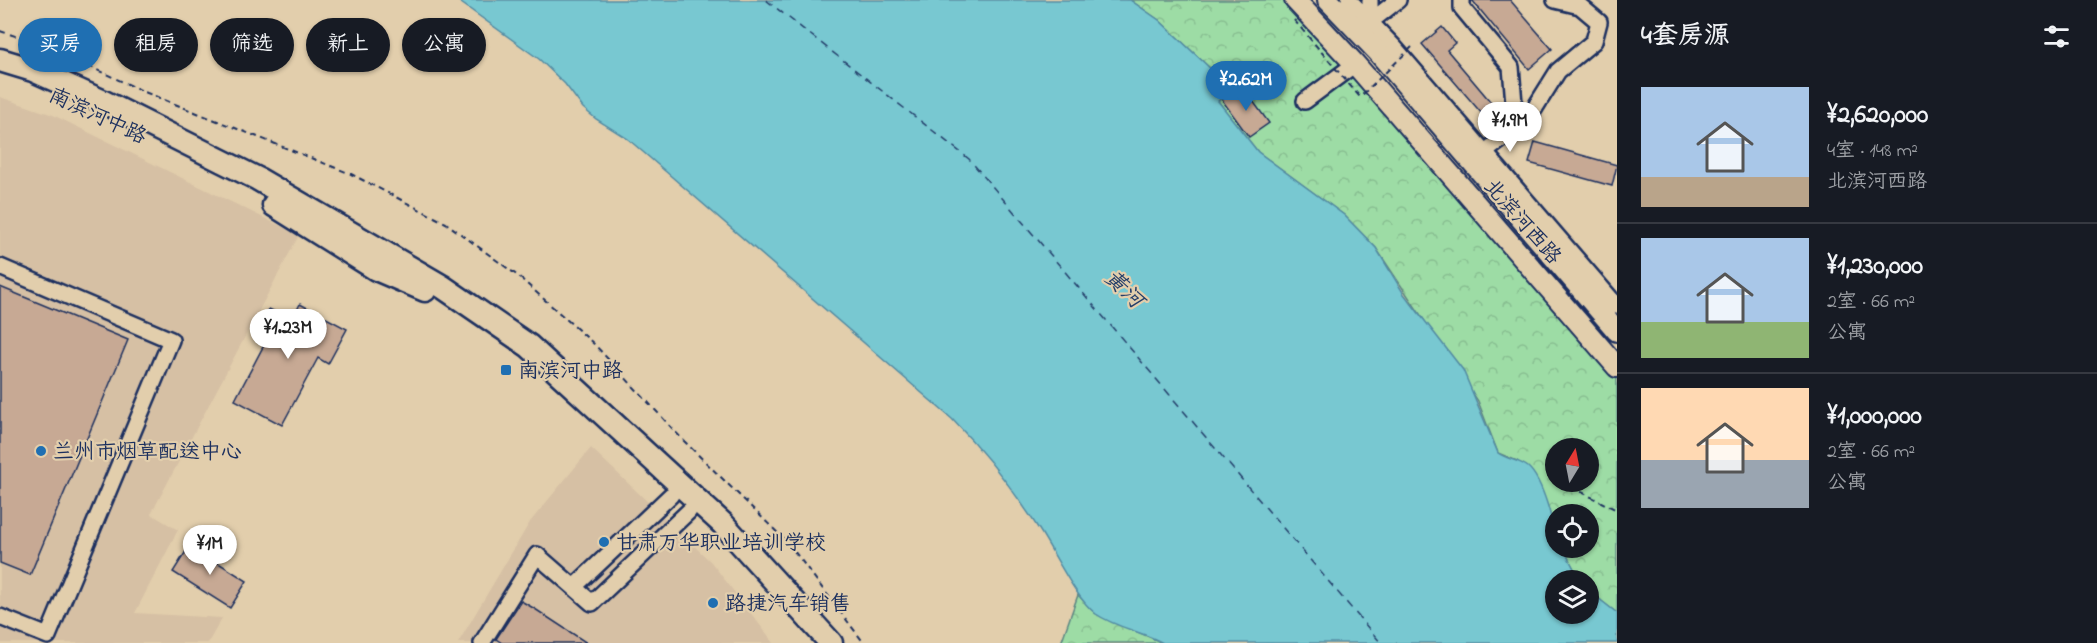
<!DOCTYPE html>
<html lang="zh">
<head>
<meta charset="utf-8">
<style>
  :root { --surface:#171b24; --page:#242831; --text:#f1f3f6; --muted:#9ea1a6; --line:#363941; --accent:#1f6fb2 }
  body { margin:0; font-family:"Indie Flower","LXGW WenKai TC",sans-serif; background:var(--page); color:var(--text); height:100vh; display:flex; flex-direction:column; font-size:22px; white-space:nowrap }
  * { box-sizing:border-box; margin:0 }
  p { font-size:20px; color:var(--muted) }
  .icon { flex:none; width:33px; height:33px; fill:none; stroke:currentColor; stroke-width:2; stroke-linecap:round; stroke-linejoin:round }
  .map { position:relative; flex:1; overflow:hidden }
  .details { display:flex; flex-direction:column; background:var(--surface); width:480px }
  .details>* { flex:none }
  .hud { position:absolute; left:18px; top:18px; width:570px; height:54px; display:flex; gap:12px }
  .needle { width:39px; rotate:10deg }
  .buttons { position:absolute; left:1545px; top:438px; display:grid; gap:12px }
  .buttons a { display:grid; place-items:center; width:54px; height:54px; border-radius:50%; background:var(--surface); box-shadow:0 2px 4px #0004; font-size:30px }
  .price { position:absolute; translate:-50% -51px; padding:0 14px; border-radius:21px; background:#fff; color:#222; font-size:20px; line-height:39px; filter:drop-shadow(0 2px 3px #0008) }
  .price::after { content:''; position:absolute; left:50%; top:36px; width:18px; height:14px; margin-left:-9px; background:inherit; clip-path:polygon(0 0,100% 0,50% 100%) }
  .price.active { background:var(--accent); color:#fff }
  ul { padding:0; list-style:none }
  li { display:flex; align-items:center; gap:18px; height:150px; padding:0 24px }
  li+li { border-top:2px solid var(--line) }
  li span { display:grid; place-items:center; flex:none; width:168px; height:120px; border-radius:0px; color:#555 }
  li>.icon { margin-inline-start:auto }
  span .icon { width:72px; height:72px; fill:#fffc; stroke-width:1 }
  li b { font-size:26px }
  h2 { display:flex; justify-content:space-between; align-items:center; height:72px; padding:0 24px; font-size:26px }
  .chip { padding:0 21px; border-radius:27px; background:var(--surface); box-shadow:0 2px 4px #0004; font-size:21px; line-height:54px }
  .chip.active { background:var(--accent); color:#fff }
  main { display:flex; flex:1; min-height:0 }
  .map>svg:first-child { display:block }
  .built { fill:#d6c0a4 }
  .forest { fill:url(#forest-crowns); stroke:#5c8682; stroke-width:1.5; fill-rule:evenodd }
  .water { fill:#78c8d1; stroke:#538ba3; stroke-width:1.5 }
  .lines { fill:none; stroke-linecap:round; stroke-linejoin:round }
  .ferry { stroke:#243e6a; stroke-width:1.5; stroke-dasharray:8 6; stroke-linecap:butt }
  .building { fill:#c7a994; stroke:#1b2f5e; stroke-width:1.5 }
  .minor-casing { stroke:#1b2f5e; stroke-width:20 }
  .major-casing { stroke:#1b2f5e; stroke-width:24 }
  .highway-casing { stroke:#1b2f5e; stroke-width:27 }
  .path { stroke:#1b2f5e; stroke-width:2; stroke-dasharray:6 4.5; stroke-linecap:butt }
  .minor { stroke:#e2ceac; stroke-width:15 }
  .major { stroke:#e2ceac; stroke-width:20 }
  .highway { stroke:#e2ceac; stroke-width:22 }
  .path-bridge { stroke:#1b2f5e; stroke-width:2; stroke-dasharray:6 4.5; stroke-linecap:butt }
  .poi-dot { fill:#1f6fb2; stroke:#e2ceac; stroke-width:2 }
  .labels { text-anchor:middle; stroke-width:4.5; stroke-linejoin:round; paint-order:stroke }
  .street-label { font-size:21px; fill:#1b2f5e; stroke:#e2ceac }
  .poi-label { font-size:21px; fill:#1b2f5e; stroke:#e2ceac; text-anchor:start }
  .water-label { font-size:22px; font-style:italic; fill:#243e6a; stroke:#e2ceac }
</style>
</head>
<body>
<main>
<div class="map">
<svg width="1617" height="643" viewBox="0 0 1617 643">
  <defs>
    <pattern id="forest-crowns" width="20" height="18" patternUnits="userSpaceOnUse" patternTransform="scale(1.5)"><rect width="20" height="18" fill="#9ddca5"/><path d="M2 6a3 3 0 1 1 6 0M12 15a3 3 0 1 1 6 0" fill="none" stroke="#87bd90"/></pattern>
  </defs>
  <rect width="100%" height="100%" fill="#e2ceac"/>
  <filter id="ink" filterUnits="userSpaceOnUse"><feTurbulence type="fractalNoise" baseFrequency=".0167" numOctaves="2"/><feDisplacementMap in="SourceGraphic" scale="12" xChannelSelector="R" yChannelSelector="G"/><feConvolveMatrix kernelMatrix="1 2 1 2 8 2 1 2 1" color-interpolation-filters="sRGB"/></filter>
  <g filter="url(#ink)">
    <path class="built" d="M0 97 53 115 299 235 151 514 178 530 135 613 222 618 208 643H0Z
      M591 448 711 562 774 643H458L530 522Z"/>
    <path class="forest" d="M1130 0H1295L1617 367V613L1589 591 1588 580H1580L1563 548H1588V514H1556L1555 531 1534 475 1517 461 1498 453 1478 401 1376 248 1344 215 1258 152 1218 101 1232 89 1159 20ZM1556 448H1588V482H1556Z
      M1078 595 1095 613 1163 643H1061Z"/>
    <path class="water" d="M457 0H1130L1159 20 1232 89 1218 101 1258 152 1344 215 1376 248 1404 294 1463 370 1498 453C1508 460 1519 460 1528 467 1543 480 1556 529 1556 548H1563L1580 580H1556V614H1588L1589 591 1617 613V643H1163C1142 631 1116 628 1096 614 1076 599 1055 554 1040 531 1014 490 986 454 952 419L628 139 596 119 583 108 565 84 539 59Z"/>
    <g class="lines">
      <path class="ferry" d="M766 0 969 159 1381 643"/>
    </g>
    <path class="building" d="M1472 0H1510L1552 49 1529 69Z
      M1442 27 1455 43 1447 50 1500 113 1489 122 1422 44Z
      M1242 86 1269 123 1249 137 1222 100Z
      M1535 142 1617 165 1612 186 1529 163Z
      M0 287 128 340 30 575 0 563Z
      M300 304 347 329 328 364 318 358 282 425 235 400 265 343 254 337 269 309 292 320Z
      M190 545 247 581 230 608 173 572Z
      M521 601 535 609 587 643H502L496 639Z"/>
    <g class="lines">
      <g class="minor-casing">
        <path id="minor" d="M1349 0 1394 47 1617 306
          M1462 0V8L1511 67 1516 128
          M1370 22 1398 0
          M1370 27V0
          M1305 101 1355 64
          M1485 152 1528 119 1558 71 1594 41 1599 22 1580 6 1555 0
          M0 267 171 340 48 636 0 617
          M575 586 671 495
          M482 643 537 555 592 603 689 511"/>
      </g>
      <g class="major-casing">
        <path id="major" d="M1295 0 1355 64 1617 367
          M1328 0 1377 51 1617 331"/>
      </g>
      <g class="highway-casing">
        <path id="highway" d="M0 60 33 70 104 102 258 179 443 287 529 346 723 524 831 643
          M274 205 376 269 425 290"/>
      </g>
      <path class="path" d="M0 31 43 45 147 93 351 174 446 223 518 276 595 345 684 441 788 543 864 643
        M1562 482 1617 510"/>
      <use href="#minor" class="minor"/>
      <use href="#major" class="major"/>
      <use href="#highway" class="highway"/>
      <path class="path-bridge" d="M1294 20 1360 97 1412 47"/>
    </g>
  </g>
  <g class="poi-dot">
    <rect x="500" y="364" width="12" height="12" rx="3"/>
    <circle cx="41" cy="451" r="6"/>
    <circle cx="604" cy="542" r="6"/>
    <circle cx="713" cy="603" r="6"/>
  </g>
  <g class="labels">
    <g class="street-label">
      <text transform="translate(98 115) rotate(25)" y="7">南滨河中路</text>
      <text transform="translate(1523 221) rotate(49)" y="7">北滨河西路</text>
    </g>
    <g class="poi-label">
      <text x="518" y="377">南滨河中路</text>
      <text x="53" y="458">兰州市烟草配送中心</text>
      <text x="616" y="549">甘肃万华职业培训学校</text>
      <text x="725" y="610">路捷汽车销售</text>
    </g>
    <g class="water-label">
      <text transform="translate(1125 288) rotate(44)" y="8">黄河</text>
    </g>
  </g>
</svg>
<div class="buttons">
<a><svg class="needle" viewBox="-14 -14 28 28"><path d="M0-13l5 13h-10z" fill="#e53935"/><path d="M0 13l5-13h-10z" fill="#9ea1a6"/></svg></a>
<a><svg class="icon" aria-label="locate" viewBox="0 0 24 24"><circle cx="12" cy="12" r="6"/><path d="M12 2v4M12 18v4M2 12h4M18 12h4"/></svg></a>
<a><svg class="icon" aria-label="layers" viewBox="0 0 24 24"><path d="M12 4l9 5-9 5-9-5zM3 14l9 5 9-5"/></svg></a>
</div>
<b class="price active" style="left:1246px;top:112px">¥2.62M</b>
<b class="price" style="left:1510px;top:153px">¥1.9M</b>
<b class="price" style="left:288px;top:360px">¥1.23M</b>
<b class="price" style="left:210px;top:576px">¥1M</b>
<div class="hud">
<a class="chip active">买房</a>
<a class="chip">租房</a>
<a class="chip">筛选</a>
<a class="chip">新上</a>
<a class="chip">公寓</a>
</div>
</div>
<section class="details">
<h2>4套房源<svg class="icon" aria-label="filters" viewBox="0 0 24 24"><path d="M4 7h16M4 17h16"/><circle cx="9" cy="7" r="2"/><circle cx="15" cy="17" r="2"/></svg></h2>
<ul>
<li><span style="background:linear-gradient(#a9c7e8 75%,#b9a48a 0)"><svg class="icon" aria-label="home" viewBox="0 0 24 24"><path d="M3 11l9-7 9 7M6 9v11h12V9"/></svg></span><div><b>¥2,620,000</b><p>4室 · 148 m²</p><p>北滨河西路</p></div></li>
<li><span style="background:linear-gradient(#a9c7e8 70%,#8fb573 0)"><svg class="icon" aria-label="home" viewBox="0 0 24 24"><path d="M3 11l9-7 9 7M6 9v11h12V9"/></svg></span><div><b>¥1,230,000</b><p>2室 · 66 m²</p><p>公寓</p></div></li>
<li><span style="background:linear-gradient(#ffd9b3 60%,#9aa5b1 0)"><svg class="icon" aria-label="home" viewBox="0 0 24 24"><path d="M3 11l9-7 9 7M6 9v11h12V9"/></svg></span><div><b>¥1,000,000</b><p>2室 · 66 m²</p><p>公寓</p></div></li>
</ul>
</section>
</main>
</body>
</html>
